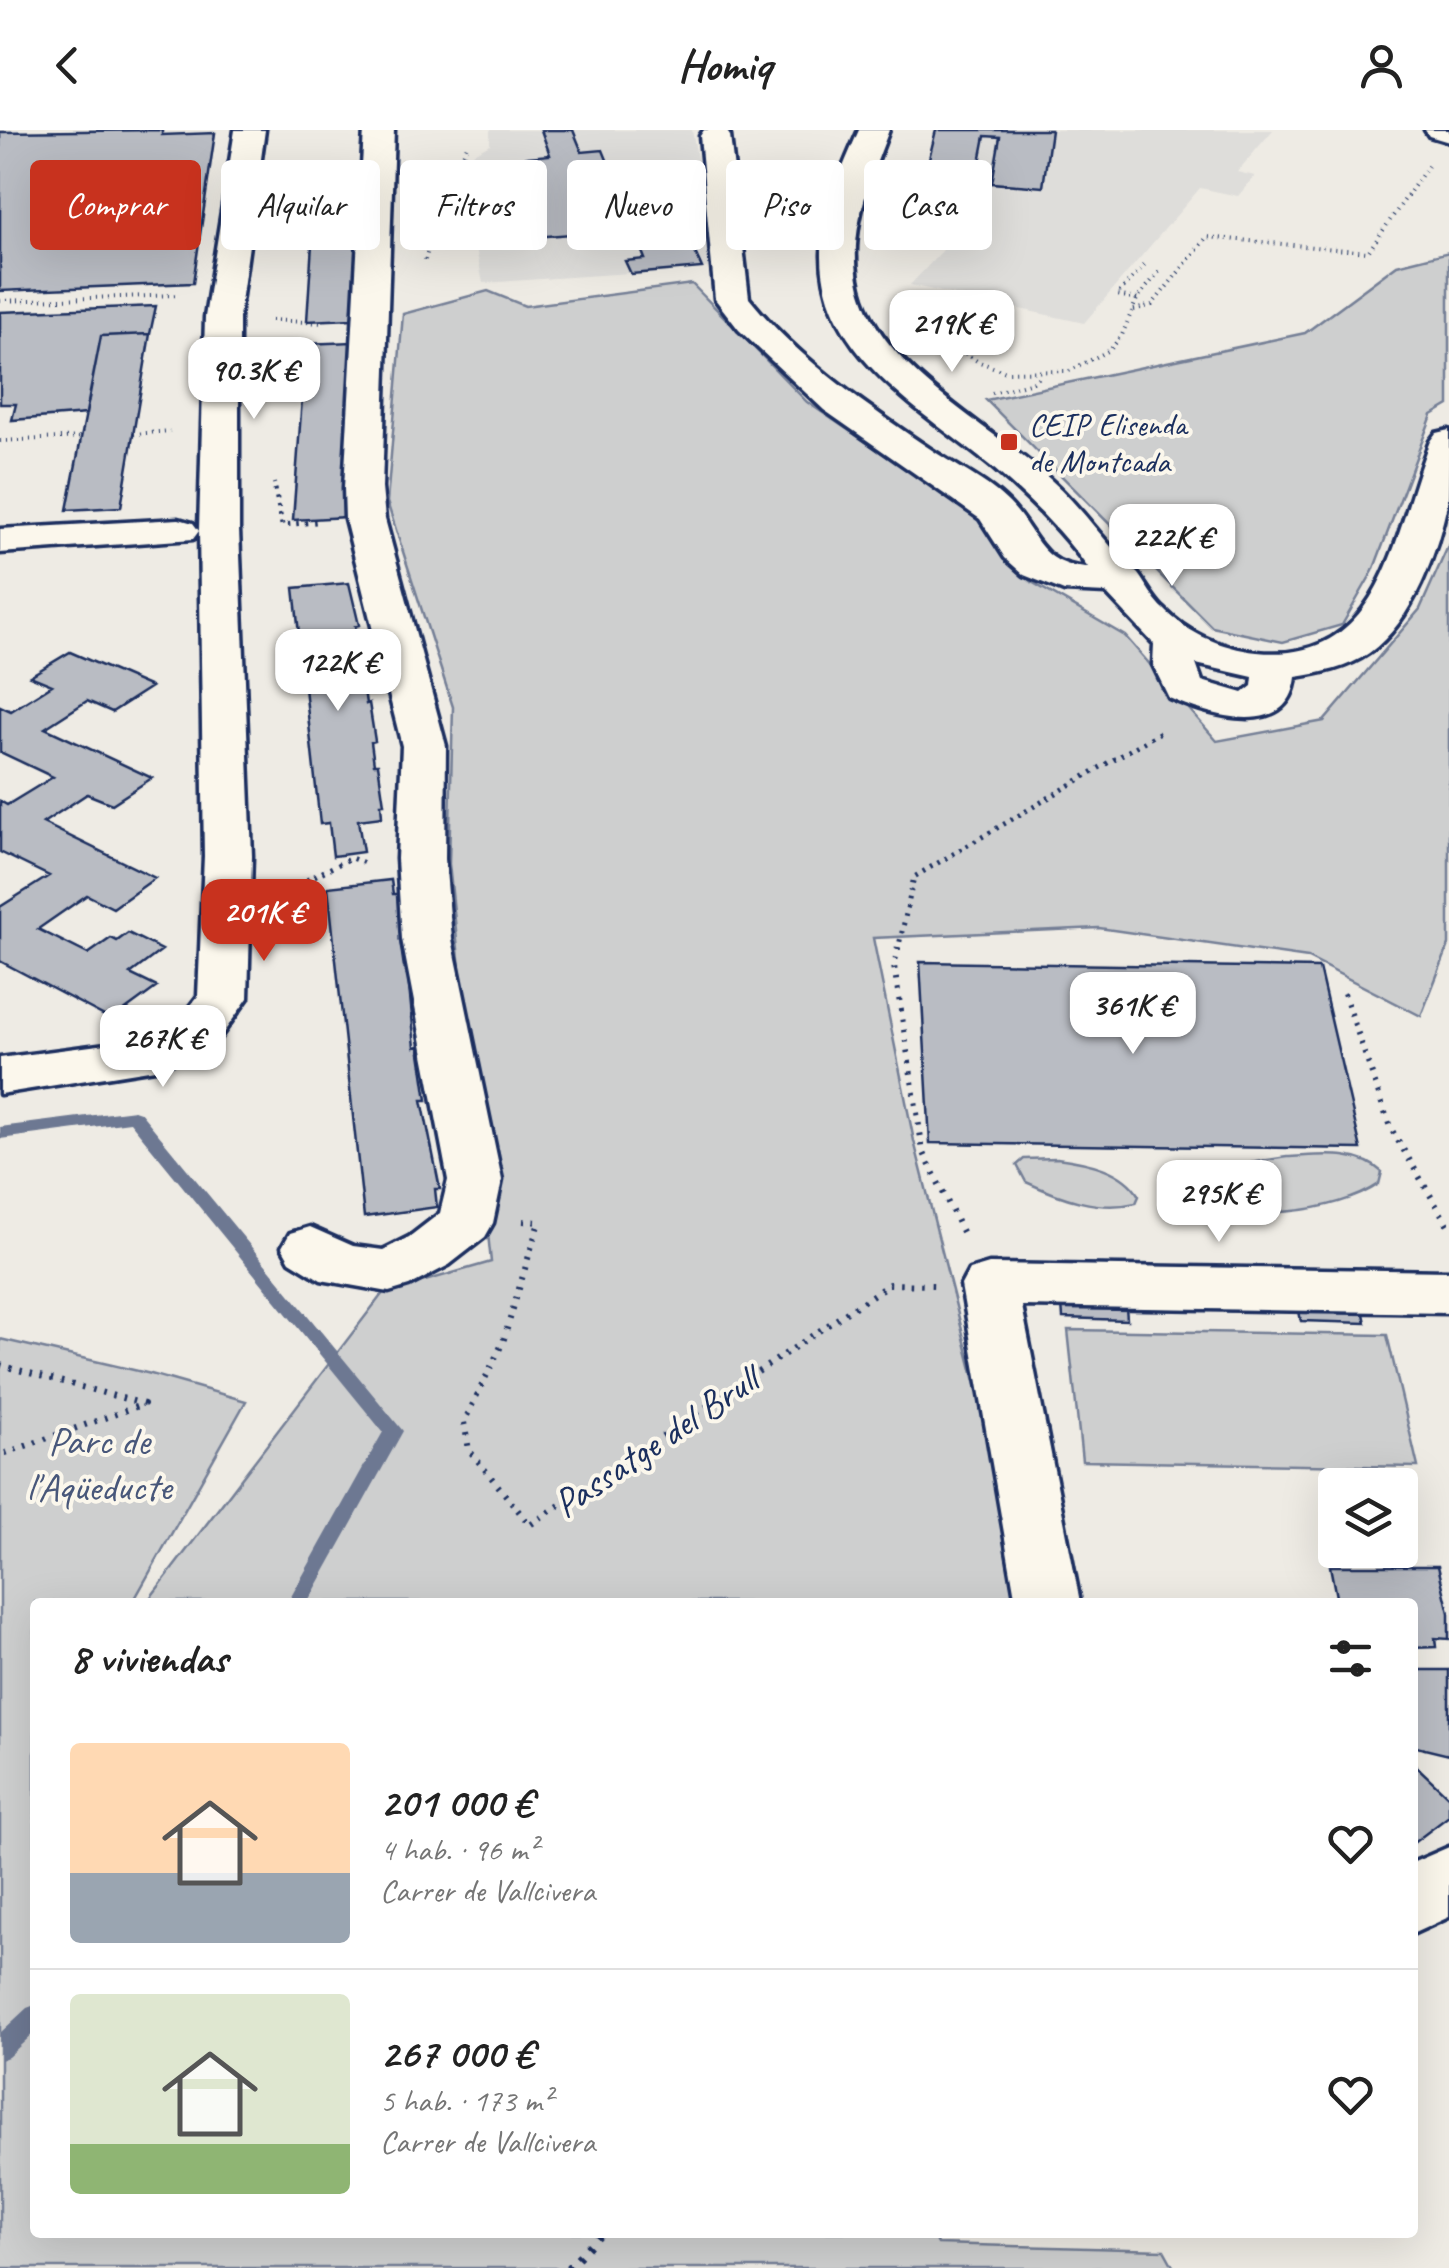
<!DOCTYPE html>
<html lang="es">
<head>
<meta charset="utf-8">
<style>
  :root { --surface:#fff; --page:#f2f2f2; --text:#222; --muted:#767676; --line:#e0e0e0; --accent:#c8321e }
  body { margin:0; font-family:Caveat,sans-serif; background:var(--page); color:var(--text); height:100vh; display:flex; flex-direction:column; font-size:38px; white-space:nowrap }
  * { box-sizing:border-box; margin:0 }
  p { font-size:32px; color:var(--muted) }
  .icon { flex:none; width:55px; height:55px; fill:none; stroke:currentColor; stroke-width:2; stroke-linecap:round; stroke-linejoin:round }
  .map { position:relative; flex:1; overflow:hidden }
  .panel { position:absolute; left:30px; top:1468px; width:1388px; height:640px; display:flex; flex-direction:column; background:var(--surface); border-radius:10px; box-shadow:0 10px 40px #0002 }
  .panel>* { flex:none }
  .banner { position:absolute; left:30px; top:30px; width:1390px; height:90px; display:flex; gap:20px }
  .buttons { position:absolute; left:1318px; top:1338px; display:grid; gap:20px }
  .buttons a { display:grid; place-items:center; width:100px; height:100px; border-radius:10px; background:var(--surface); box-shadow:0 10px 40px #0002; font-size:50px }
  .price { position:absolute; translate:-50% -85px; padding:0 22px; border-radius:20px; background:#fff; color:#222; font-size:32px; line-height:65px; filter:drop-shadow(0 2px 5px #0008) }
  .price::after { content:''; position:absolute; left:50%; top:60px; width:30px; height:22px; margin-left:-15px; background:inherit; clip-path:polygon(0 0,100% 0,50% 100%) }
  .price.active { background:var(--accent); color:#fff }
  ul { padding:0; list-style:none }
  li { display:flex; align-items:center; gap:30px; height:250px; padding:0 40px }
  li+li { border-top:2px solid var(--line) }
  li span { display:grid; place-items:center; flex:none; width:280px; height:200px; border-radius:10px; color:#555 }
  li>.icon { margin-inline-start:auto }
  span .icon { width:120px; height:120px; fill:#fffc; stroke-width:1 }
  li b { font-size:42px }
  h2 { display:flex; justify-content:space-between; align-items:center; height:120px; padding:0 40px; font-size:42px }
  .chip { padding:0 35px; border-radius:10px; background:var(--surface); box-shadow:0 10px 40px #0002; font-size:35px; line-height:90px }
  .chip.active { background:var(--accent); color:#fff }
  header { display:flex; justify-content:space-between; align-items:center; height:130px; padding:0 40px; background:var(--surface); font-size:45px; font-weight:800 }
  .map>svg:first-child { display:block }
  .built { fill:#deddda }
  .green { fill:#cecfcf; stroke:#747f96; stroke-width:2.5 }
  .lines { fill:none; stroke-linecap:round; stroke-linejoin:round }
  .stream { fill:#6d7892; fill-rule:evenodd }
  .building { fill:#b9bcc3; stroke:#1b2f5e; stroke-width:2.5 }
  .street-casing { stroke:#1b2f5e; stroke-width:7 }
  .path-far3 { stroke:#1b2f5e; stroke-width:4; stroke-dasharray:1 5; stroke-linecap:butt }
  .path-far2 { stroke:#1b2f5e; stroke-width:5; stroke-dasharray:2.5 6; stroke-linecap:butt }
  .path-far1 { stroke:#1b2f5e; stroke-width:6; stroke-dasharray:2.5 8; stroke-linecap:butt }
  .path { stroke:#1b2f5e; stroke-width:8; stroke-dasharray:4 10; stroke-linecap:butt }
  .street { fill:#fbf7ec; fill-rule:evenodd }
  .poi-dot { fill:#c8321e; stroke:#fbf7ec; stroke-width:4 }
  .labels { text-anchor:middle; stroke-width:8; stroke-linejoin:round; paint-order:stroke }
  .far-poi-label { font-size:32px; fill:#1b2f5e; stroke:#fbf7ec; text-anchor:start }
  .park-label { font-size:40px; fill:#48577a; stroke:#fbf7ec }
  .street-label { font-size:40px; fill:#1b2f5e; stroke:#fbf7ec }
</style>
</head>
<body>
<header><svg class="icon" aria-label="back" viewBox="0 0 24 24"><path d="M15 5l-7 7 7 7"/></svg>Homiq<svg class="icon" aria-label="person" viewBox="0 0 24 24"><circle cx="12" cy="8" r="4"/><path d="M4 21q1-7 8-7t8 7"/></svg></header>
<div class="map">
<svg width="1449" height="2138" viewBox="0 0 1449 2138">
  <rect width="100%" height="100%" fill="#eeebe4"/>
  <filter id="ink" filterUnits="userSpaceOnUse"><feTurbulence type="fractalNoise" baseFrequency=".01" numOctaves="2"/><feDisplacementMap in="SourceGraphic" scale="20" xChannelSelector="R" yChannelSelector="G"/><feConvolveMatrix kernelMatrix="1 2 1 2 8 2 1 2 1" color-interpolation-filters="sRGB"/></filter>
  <g filter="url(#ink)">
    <path class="built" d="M490 0H692L717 137 483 153 462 49 468 26 490 14Z
      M936 0H1273L1237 42 1255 46 1238 66 1200 58 1084 193 910 155 975 86 950 81 955 51 924 49Z"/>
    <path class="green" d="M1449 122V275L1432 285 1373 441 1342 495 1283 512 1212 497 986 270 1305 203 1397 135Z
      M692 154 807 272 975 386 1030 451 1125 506 1217 611 1324 591 1420 479 1449 414V815L1421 886 1308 828 1099 798 873 808 914 1011 1015 1409 1021 1472H147L383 1163 491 1132 449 734 453 577 387 372 403 184 488 161 525 176Z
      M1287 1027C1318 1026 1358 1019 1382 1042L1379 1054C1337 1083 1244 1092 1198 1071L1195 1062C1206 1036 1262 1031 1287 1027Z
      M1057 1028C1087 1032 1123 1039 1139 1066L1136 1073C1098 1082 1061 1068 1026 1052L1017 1035 1024 1029Z
      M1068 1200 1387 1205 1418 1337 1082 1331Z
      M0 1209 151 1244 246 1271 133 1472H35V2102H931L938 2114 1164 2120 1174 2138H0Z"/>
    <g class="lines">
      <path class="stream" d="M134 980 140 982 403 1301 308 1472H288L383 1302 130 992 0 1009V997Z
        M35 1875V1902L8 1927 0 1930V1903L27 1878Z"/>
    </g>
    <path class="building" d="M162 0V5L215 3 193 153 0 161V2Z
      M541 0H573L582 22 603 20 627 79 674 75 702 138 631 144 625 131 645 129 633 99 535 107 528 87 537 86 516 28 550 25Z
      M936 0H1051L1043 57 992 53 1000 7 985 6 976 53 924 49Z
      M358 50 356 182 353 189 307 191 316 52Z
      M156 176 150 204 101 206 86 284 12 290 16 274H0V182Z
      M150 204 121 377 67 380 101 206Z
      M352 212 346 387 293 390 306 214Z
      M349 453 359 495 355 496 366 551 363 552 366 574 369 573 375 611 371 612 374 634H378L384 674H381L382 687 358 690 363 722 333 726 329 693 320 694 294 458Z
      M70 522 151 557 112 582 87 571 45 598 152 648 112 674 87 664 43 693 155 748 113 778 87 765 38 799 88 824 111 808 117 811 128 803 162 820 130 844 157 857 112 890 0 831V777L49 746 0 722V671L7 675 53 647 0 622V576L11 581 52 555 30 546Z
      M391 750 393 764H397L404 810H400L404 837 407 836 415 917 419 916 427 970H422L440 1059H435L437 1077 364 1087 328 757Z
      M920 832 1319 838 1361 1019 930 1013Z
      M1062 1174 1126 1176 1127 1190 1063 1188Z
      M1298 1176 1363 1179 1366 1193 1301 1191Z
      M1330 1436H1438L1449 1483V1509L1435 1508 1436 1517 1412 1518V1472H1337Z
      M1412 1540H1449V1625L1412 1616Z
      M1412 1632 1449 1667V1686L1412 1714Z"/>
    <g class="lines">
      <g class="street-casing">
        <path id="street" d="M235 0H265L239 187V400L252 726 248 868 214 916 155 939 0 964V928L129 911 178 892 198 866 204 726 199 400 205 187Z
          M364 0H394L382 358 385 389 446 616 445 729 452 809 502 1050 493 1093 485 1107 449 1135 409 1156 389 1162 321 1150 290 1131 282 1117 290 1103 310 1097 353 1116 383 1120 409 1107 440 1083 448 1050 402 809 397 729 402 616 345 389 344 358Z
          M704 0H726L730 6 749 168C799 230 867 276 932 320 957 337 989 352 1009 373 1038 402 1038 435 1088 438 1061 400 1028 368 993 338 925 282 821 225 822 124 822 81 842 39 859 0H889C869 53 843 111 863 168 889 244 993 297 1051 350 1083 378 1107 417 1137 443 1142 448 1153 469 1163 478 1188 504 1222 518 1257 522 1385 535 1394 400 1430 311L1436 303 1449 300C1449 322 1449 347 1448 369 1438 421 1413 492 1369 523 1348 538 1321 543 1296 547 1289 612 1206 584 1169 568L1153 535 1154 514 1106 463 1064 461 1024 445 1005 428 980 389 824 280 739 200 715 169 700 6ZM1196 534 1253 547 1252 556 1243 563 1202 551Z
          M1425 0H1449V12L1429 6Z
          M179 389 193 393 199 401 193 409 0 423V399Z
          M989 1134 1449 1141V1183L1022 1176 1080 1472H1016L961 1155 969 1140Z
          M1449 1717V1787L1412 1804V1733Z"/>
      </g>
      <path class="path-far3" d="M425 130 447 56 467 16
        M1137 169 1117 165 1147 132
        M0 171 179 165
        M1134 180 1152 175 1207 107 1368 122 1428 36
        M271 190 323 193
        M915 191 977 231 1006 242 1069 241 1110 220 1122 205 1137 169 1159 142
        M992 263 1033 252 1041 245
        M134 304 170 301
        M0 311 82 307
        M274 353 276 362"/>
      <path class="path-far2" d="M275 359 282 395 317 392
        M284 761 351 728 367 734
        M898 820 914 747 1162 601"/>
      <path class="path-far1" d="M898 817 894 836 923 1021 965 1108
        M1344 863 1390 997 1449 1097
        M523 1091 539 1092 503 1212 464 1292 469 1320 530 1395 889 1154 934 1155
        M0 1235 144 1274 0 1325"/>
      <path class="path" d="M568 2138 602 2102"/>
      <use href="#street" class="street"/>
    </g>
  </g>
  <rect class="poi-dot" x="999" y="302" width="20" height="20" rx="5"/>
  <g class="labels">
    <g class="far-poi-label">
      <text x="1029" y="305">CEIP Elisenda<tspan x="1029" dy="37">de Montcada</tspan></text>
    </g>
    <g class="park-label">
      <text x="99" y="1324">Parc de<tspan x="99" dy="46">l'Aqüeducte</tspan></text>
    </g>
    <g class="street-label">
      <text transform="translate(655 1311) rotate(-34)" y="14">Passatge del Brull</text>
    </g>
  </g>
</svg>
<div class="buttons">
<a><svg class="icon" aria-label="layers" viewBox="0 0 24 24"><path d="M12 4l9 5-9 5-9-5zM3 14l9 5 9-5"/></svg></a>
</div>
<b class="price" style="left:952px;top:245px">219K €</b>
<b class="price" style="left:254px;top:292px">90.3K €</b>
<b class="price" style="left:1172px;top:459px">222K €</b>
<b class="price" style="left:338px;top:584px">122K €</b>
<b class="price active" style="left:264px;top:834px">201K €</b>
<b class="price" style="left:1133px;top:927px">361K €</b>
<b class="price" style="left:163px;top:960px">267K €</b>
<b class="price" style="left:1219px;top:1115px">295K €</b>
<div class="banner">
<a class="chip active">Comprar</a>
<a class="chip">Alquilar</a>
<a class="chip">Filtros</a>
<a class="chip">Nuevo</a>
<a class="chip">Piso</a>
<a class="chip">Casa</a>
</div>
<section class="panel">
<h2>8 viviendas<svg class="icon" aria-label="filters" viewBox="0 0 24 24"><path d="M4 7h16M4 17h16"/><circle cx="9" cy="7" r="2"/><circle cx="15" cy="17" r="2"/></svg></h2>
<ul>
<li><span style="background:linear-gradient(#ffd9b3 65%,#9aa5b1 0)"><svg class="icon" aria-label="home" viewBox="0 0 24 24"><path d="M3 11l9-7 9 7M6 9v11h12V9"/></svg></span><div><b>201 000 €</b><p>4 hab. · 96 m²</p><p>Carrer de Vallcivera</p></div><svg class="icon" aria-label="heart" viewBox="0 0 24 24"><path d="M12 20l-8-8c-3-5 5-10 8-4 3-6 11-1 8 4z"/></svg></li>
<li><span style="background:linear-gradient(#dfe7d0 75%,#8fb573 0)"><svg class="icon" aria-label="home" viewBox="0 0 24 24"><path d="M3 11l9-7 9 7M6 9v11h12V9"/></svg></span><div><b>267 000 €</b><p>5 hab. · 173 m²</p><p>Carrer de Vallcivera</p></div><svg class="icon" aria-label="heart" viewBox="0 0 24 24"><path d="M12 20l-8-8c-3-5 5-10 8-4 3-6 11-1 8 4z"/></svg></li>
</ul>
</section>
</div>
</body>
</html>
